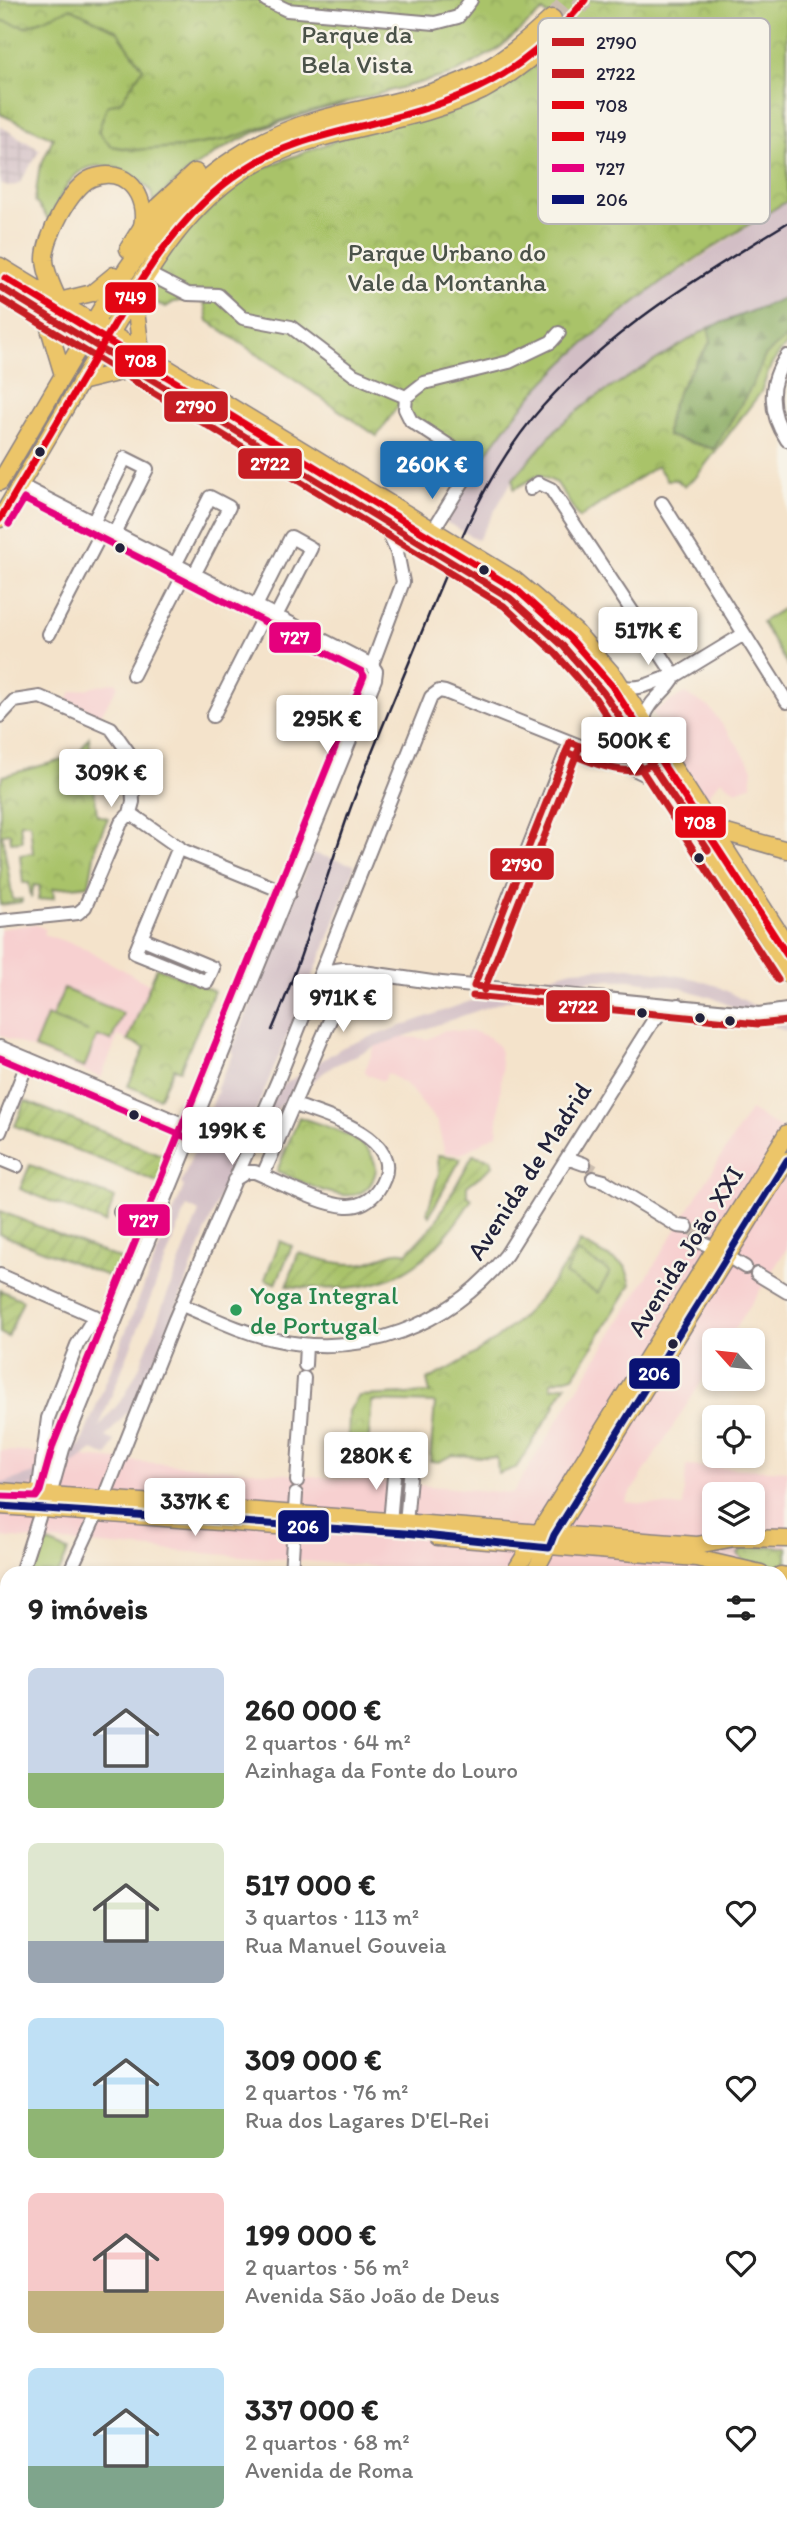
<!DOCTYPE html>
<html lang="pt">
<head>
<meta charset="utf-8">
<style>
  :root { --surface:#fff; --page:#f6f6f6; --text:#222; --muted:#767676; --accent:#1f6fb2 }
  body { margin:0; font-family:Itim,sans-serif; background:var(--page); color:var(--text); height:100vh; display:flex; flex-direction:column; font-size:26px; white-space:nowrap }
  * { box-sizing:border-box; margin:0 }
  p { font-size:23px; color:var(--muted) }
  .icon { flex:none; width:38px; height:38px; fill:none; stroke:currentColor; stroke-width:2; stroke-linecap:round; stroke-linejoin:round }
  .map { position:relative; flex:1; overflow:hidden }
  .drawer { position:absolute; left:0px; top:1566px; width:788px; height:975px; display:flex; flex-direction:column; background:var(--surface); border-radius:21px 21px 0 0; box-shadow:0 4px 10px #0003 }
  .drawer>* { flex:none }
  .needle { width:46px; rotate:297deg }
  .buttons { position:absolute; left:702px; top:1328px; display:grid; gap:14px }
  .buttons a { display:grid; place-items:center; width:63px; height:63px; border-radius:10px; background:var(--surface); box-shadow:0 4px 10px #0003; font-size:35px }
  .price { position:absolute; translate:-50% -60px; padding:0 16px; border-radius:7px; background:#fff; color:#222; font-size:23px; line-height:46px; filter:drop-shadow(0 2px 4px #0008) }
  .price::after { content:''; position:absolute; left:50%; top:42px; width:21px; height:16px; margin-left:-10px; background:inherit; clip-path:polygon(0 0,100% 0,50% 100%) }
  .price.selected { background:var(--accent); color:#fff }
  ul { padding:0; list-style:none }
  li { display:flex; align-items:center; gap:21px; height:175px; padding:0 28px }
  li span { display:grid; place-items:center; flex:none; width:196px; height:140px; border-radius:10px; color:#555 }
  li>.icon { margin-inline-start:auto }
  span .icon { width:84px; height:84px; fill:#fffc; stroke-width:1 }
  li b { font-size:30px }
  h2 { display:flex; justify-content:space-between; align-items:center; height:84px; padding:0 28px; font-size:30px }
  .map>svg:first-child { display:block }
  .built { fill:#f7d0d0; fill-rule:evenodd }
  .industrial { fill:url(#industrial-grid) }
  .railway { fill:#d2bec5; fill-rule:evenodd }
  .grass { fill:url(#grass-tufts); stroke:#667252; stroke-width:2 }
  .forest { fill:url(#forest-firs); stroke:#54664c; stroke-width:2 }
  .park { fill:url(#park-crowns); stroke:#667252; stroke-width:2 }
  .garden { fill:url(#garden-furrows); stroke:#667252; stroke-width:2 }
  .pitch { fill:#a9c369; stroke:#667252; stroke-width:2 }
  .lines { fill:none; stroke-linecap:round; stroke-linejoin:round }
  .minor-tunnel { stroke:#cabcae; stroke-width:12; stroke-dasharray:12 6; stroke-linecap:butt }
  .highway-tunnel { stroke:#cabcae; stroke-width:18; stroke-dasharray:18 9; stroke-linecap:butt }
  .minor-casing { stroke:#8b8283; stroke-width:16 }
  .major-casing { stroke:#8b8283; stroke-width:19 }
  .highway-casing { stroke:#8b8283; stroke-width:21 }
  .minor { stroke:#fff; stroke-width:12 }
  .major { stroke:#ecc569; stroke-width:16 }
  .highway { stroke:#ecc569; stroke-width:18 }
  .rail { stroke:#22223b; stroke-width:2.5 }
  .major-bridge-casing { stroke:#8b8283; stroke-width:19; stroke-linecap:butt }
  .major-bridge { stroke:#ecc569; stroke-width:16 }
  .bus-1-casing { stroke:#f7f3e8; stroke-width:12 }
  .bus-2-casing { stroke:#f7f3e8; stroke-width:12 }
  .bus-3-casing { stroke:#f7f3e8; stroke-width:12 }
  .bus-4-casing { stroke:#f7f3e8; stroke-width:12 }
  .bus-5-casing { stroke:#f7f3e8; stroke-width:12 }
  .bus-6-casing { stroke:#f7f3e8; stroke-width:12 }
  .bus-1 { stroke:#c61d23; stroke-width:7 }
  .bus-2 { stroke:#c61d23; stroke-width:7 }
  .bus-3 { stroke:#e30613; stroke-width:7 }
  .bus-4 { stroke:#e30613; stroke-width:7 }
  .bus-5 { stroke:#e5007d; stroke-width:7 }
  .bus-6 { stroke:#0a1274; stroke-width:7 }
  .bus-dot { fill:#22223b; stroke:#f7f3e8; stroke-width:2.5 }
  .leisure-dot { fill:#2e9e5b; stroke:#f7f3e8; stroke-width:2.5 }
  .labels { text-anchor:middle; stroke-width:5; stroke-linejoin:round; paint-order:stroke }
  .park-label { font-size:26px; fill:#4a5249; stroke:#f7f3e8 }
  .street-label { font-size:26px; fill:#22223b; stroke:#f7f3e8 }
  .leisure-label { font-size:26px; fill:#27864d; stroke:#f7f3e8; text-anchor:start }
  .key { fill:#f7f3e8; stroke:#b7b4b4; stroke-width:2 }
  .key-label { font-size:19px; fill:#22223b }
  .line-badge { stroke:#f7f3e8; stroke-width:2.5 }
  .badge-label { font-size:19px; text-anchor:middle; font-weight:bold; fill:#fff }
</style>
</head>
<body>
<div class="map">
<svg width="787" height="2540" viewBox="0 0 787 2540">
  <defs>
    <pattern id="industrial-grid" width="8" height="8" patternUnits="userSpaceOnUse" patternTransform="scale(1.75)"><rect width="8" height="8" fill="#d2bec5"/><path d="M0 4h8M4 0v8" fill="none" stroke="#b4a3aa"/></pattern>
    <pattern id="grass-tufts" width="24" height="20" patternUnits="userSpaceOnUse" patternTransform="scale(1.75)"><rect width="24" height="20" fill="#a9c369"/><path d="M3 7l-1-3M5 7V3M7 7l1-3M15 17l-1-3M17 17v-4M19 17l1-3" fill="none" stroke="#91a75c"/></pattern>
    <pattern id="forest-firs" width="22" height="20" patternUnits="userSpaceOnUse" patternTransform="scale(1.75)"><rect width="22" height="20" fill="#86a95d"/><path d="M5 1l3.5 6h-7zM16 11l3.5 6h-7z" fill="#6d894e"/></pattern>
    <pattern id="park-crowns" width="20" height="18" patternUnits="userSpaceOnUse" patternTransform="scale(1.75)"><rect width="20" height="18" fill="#a9c369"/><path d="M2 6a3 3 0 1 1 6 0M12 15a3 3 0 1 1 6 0" fill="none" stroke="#91a75c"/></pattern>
    <pattern id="garden-furrows" width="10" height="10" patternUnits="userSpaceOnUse" patternTransform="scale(1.75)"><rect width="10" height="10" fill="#a9c369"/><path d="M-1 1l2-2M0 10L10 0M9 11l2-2" fill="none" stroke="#91a75c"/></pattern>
  </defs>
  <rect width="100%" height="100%" fill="#f7f3e8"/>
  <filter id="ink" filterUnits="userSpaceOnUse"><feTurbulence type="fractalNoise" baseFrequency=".0143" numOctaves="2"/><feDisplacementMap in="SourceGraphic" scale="14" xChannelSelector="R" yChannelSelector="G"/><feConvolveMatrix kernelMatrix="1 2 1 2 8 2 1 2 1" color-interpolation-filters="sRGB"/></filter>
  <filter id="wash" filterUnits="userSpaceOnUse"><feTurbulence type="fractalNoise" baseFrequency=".00686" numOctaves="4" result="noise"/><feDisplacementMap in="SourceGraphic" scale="28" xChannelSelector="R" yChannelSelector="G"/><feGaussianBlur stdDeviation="1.57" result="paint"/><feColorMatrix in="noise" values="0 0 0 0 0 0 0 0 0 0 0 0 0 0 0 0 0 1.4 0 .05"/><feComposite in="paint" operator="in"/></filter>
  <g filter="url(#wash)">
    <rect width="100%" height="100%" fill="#f4e3cb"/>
    <path class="built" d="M116 682 118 686 100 716 67 700 72 692Z
      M684 693 709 707 739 747 753 769 751 785 736 791 721 780 704 800 652 712Z
      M34 924 45 929 43 934 82 947 150 985 128 1040 118 1036 101 1078 0 1035V929Z
      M445 1030 476 1032 488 1037 499 1047 502 1070 497 1134 461 1154 445 1153 437 1122 407 1085 387 1073 383 1081 366 1074 365 1070 378 1039 383 1035 428 1039Z
      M750 1110 787 1132V1248L728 1340H714V1362L625 1502 683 1507 686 1466 787 1471V1576L455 1573 0 1537V1450L513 1493ZM714 1494H752V1533H714Z"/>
    <path class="industrial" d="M0 126 40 150 19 184 8 187 0 183Z"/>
    <path class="railway" d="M787 201V297L708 328 594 398 558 427 513 479 478 540 444 521 482 460 525 400 584 342 623 309Z
      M312 853 355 865 327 942 254 1115 286 1083 343 1047 493 993 572 970 630 967 695 979 717 986 787 1023V1032L713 998 678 987 630 980H593L552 987 496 1004 374 1047 331 1067 279 1107 250 1140 228 1174 151 1373 134 1404 106 1437 115 1441 108 1456 93 1450 61 1473 14 1493 0 1484 37 1472 81 1444 184 1186 181 1184 218 1090 216 1089 234 1053 231 1051 285 925 283 924ZM187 1206 199 1212 139 1368 124 1397 99 1427Z"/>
    <path class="grass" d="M0 0H210L344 104C265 123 211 146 153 203L151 191C132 170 94 153 71 180 62 191 56 207 49 220L35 201 39 170 53 138 0 114Z
      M491 578C559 605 610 676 646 737L644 739 584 660 549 623Z
      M787 606V665L762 622Z"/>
    <path class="forest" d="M787 297V337L765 357 751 389 714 449 667 436C665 402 692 369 711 341L708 328Z"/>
    <path class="park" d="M0 0H787V201C671 272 558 345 482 460L397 407 377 436 208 321 203 297 174 302 166 307 151 301C141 263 230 188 260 169L533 66 568 34 543 11 497 50 453 74 291 117 229 139 182 147 134 150 111 146 98 132 107 106 121 101 143 68 117 31 71 8 25 27 0 20Z
      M708 328 711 341C692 368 665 402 667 436L714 449 752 386 765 356 787 337V344L771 365 761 392 696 477 684 486 677 480H667L657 466 579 518 557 483 539 475 514 489 513 479 558 427 594 398Z
      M89 737 97 815 108 818 96 845 89 885 53 889 54 898 38 900 40 886 34 885 31 898 29 883H23L20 855 33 853 30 823H20L22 841 11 842 10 833 2 834 13 900 22 899V902L0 905V784L3 776 77 756Z
      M157 967 214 991 180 1070 174 1068 159 1098 128 1086 145 1048 128 1040Z
      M299 1117C325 1127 374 1136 376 1170 366 1220 305 1182 277 1171Z
      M580 1242 625 1266 631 1284 574 1376 551 1382V1388L566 1385 554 1405H556L516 1468 498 1474 497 1458 453 1455 438 1462 430 1461 435 1403 372 1401 367 1457 348 1453 349 1411 359 1396 430 1393 427 1380C498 1346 539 1309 580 1242Z
      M745 1546 787 1547V1567L744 1562 738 1554Z"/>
    <path class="garden" d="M25 1101 172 1159 162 1184 15 1126Z
      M438 1155 461 1158 429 1216 427 1213 439 1173Z
      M473 1155 491 1159 493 1166 467 1186V1195L472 1199C422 1278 380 1296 287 1286L298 1253C319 1258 343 1267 365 1263 380 1260 392 1248 407 1253L435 1223Z
      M30 1165 115 1198 105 1223 20 1189Z
      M0 1211 130 1263 123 1282 0 1234Z
      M280 1241 292 1246 276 1284 265 1279Z
      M0 1290 23 1300 8 1337 0 1333Z"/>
    <path class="pitch" d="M64 989 123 1013 111 1041 97 1036 84 1068 34 1048 47 1016 88 1032 52 1017Z
      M577 1252 610 1272 598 1293 565 1274Z
      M43 1541 68 1551 59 1573H29Z"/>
  </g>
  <g filter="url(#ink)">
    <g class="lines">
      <path class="minor-tunnel" d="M584 1164 597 1172
        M687 1227 701 1236"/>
      <path class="highway-tunnel" d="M552 19 568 0
        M563 29 585 0"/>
      <g class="minor-casing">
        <path id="minor" d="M266 0 287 10 435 23 458 17 471 0
          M147 273 188 294 218 295 243 318 291 327 354 375 406 397
          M787 356C767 384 769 413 787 440
          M20 485 372 665
          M530 489 538 483 551 489 675 676
          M662 503 787 702
          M93 523 125 458 147 469 114 534
          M433 530 472 467 468 458 411 421 405 409 406 397 424 383 509 362 551 342 559 333
          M175 565 210 497 229 507 194 575
          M256 606 291 537 311 548 276 616
          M49 634 104 528
          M133 675 186 570
          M622 687C648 690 652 680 675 676L744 634
          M0 716 14 701 40 697 111 728 131 756 133 802 130 813 121 823 85 907 78 913 0 921
          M213 716 266 611
          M644 718C650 699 666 693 675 676
          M130 813 184 851 289 894
          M141 938 213 968 207 982 135 953 179 847
          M320 976 328 971 343 969 432 982 759 1014 787 1010
          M474 986 570 742
          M0 1047 192 1128
          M0 1132 29 1059
          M567 1158 584 1164
          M0 1159 17 1166
          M263 1175 343 990 353 979 369 974
          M593 1178 604 1181 678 1226 687 1227
          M234 1180 247 1172H255C279 1182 321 1205 346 1206 359 1207 371 1200 378 1190 413 1139 327 1117 295 1105
          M120 1212 157 1227
          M698 1241 715 1248
          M727 1256 745 1267
          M757 1274 787 1292
          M0 1275 103 1320 108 1328V1338
          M182 1305C211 1317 241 1332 272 1339 362 1360 449 1326 506 1255L651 1024 663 1010 679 1005
          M305 1365 306 1345
          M297 1481 304 1378
          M38 1494 48 1418 77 1345 95 1316
          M50 1495 63 1449 192 1134V1128L375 679 376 671 372 665 403 582 397 552 383 521
          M390 1523 395 1464
          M406 1524 411 1465
          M21 1573 42 1508
          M69 1573 103 1500 175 1319 278 1080 431 697 439 691 445 692 615 760 665 784
          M291 1573 296 1494
          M0 1624 7 1607
          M780 1694 787 1695
          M0 1740 7 1723
          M0 1815 7 1816
          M780 1837 787 1783
          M0 1941H7
          M780 1997H787
          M780 2051 787 2052
          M780 2106 787 2107
          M0 2121H7
          M780 2150H787
          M780 2175 786 2178
          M780 2205 787 2198
          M780 2267 786 2215
          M0 2268 7 2270
          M0 2302 7 2277
          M780 2436 787 2437
          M780 2456 787 2458
          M0 2465 7 2467
          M78 2540 80 2534
          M93 2540 95 2534
          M561 2540 563 2534
          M580 2540 582 2534
          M730 2540 732 2534
          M742 2540 744 2534"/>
      </g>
      <g class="major-casing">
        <path id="major" d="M0 266 456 544 447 560
          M0 287 433 551
          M134 294 141 352
          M59 301C53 288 46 274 45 260 44 239 71 186 92 178 126 165 148 196 142 226
          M59 301 92 293 114 275
          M45 315 63 375
          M80 382 133 369
          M0 482 89 331
          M0 519 105 341
          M476 578C583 643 637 743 704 845 730 882 769 934 787 974
          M515 580 575 631 616 678 787 945
          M712 829 787 850
          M0 1491 697 1545 735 1538 787 1539
          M0 1506 276 1526
          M438 1537 696 1558 761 1573
          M514 1573 787 1133
          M534 1573 554 1535 787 1160
          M780 1575 787 1576
          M0 2400 7 2402
          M0 2421 7 2423
          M0 2445 7 2447
          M297 2534 317 2540
          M353 2534 373 2540
          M402 2534 424 2540
          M442 2534 460 2540
          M236 2540 238 2534
          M252 2540 254 2534"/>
      </g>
      <g class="highway-casing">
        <path id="highway" d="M129 249 151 214 195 173
          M94 323C146 231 211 152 316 121 369 106 425 101 475 76 504 62 528 41 552 19
          M110 333C147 273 183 207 244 169 317 124 406 127 482 90 512 74 538 52 563 29"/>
      </g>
      <use href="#minor" class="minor"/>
      <use href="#major" class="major"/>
      <use href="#highway" class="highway"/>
      <path class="rail" d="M272 1030C302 960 323 887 348 815 371 751 399 688 425 624 456 548 487 469 543 406 612 328 699 277 787 223"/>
      <g class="major-bridge-casing">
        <path id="major-bridge" d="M456 544 515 580
          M433 551 476 578"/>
      </g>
      <use href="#major-bridge" class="major-bridge"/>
      <g class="bus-1-casing">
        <path id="bus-1" d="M0 287 510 598 563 646 603 692 708 850
          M570 742C596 753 651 781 652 734
          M474 986 570 742
          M474 986 601 998"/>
      </g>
      <g class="bus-2-casing">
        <path id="bus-2" d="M0 299 504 606 555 653 595 698 778 980
          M566 752C600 766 661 793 662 734
          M484 990 580 746
          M473 996 758 1024 787 1021"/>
      </g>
      <g class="bus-3-casing">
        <path id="bus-3" d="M5 278 517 590 570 638 612 686 787 955"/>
      </g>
      <g class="bus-4-casing">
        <path id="bus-4" d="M0 519C30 469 59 418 89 368 131 296 173 216 245 169 283 144 326 135 369 124 463 101 523 77 585 0"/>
      </g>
      <g class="bus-5-casing">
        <path id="bus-5" d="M0 1058 188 1138
          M0 1496 36 1497 40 1491 53 1445 364 676 361 671 24 499 9 524"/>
      </g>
      <g class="bus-6-casing">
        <path id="bus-6" d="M0 1506 405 1533 549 1548 554 1535 787 1160"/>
      </g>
      <use href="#bus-1" class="bus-1"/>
      <use href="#bus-2" class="bus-2"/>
      <use href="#bus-3" class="bus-3"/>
      <use href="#bus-4" class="bus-4"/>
      <use href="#bus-5" class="bus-5"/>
      <use href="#bus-6" class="bus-6"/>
    </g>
  </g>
  <g class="bus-dot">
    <circle cx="40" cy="452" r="6"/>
    <circle cx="120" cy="548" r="6"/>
    <circle cx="484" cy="570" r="6"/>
    <circle cx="699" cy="858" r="6"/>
    <circle cx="642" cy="1013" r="6"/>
    <circle cx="700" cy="1018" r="6"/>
    <circle cx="730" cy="1021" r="6"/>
    <circle cx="134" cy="1115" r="6"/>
    <circle cx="673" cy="1344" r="6"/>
  </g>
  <circle class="leisure-dot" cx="236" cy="1310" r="7"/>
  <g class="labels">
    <g class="park-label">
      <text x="357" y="43">Parque da<tspan x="357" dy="30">Bela Vista</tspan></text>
      <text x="447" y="261">Parque Urbano do<tspan x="447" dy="30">Vale da Montanha</tspan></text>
    </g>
    <g class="street-label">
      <text transform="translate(529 1171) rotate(-57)" y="9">Avenida de Madrid</text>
      <text transform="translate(685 1251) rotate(-58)" y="9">Avenida João XXI</text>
    </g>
    <g class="leisure-label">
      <text x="250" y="1304">Yoga Integral<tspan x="250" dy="30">de Portugal</tspan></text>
    </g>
  </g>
  <rect x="538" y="18" width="232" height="206" rx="10" class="key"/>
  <rect x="552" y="38" width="32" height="8" fill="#c61d23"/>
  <rect x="552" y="69" width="32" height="9" fill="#c61d23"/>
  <rect x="552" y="101" width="32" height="8" fill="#e30613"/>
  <rect x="552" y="132" width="32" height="9" fill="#e30613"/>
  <rect x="552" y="164" width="32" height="8" fill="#e5007d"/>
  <rect x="552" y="195" width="32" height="9" fill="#0a1274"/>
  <g class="key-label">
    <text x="596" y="49">2790</text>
    <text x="596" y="80">2722</text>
    <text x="596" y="112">708</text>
    <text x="596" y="143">749</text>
    <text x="596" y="175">727</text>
    <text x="596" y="206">206</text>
  </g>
  <g class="line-badge">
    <rect x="104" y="281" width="53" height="33" rx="7" fill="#e30613"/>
    <rect x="114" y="344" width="53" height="34" rx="7" fill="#e30613"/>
    <rect x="163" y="390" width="66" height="33" rx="7" fill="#c61d23"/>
    <rect x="237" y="447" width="66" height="33" rx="7" fill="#c61d23"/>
    <rect x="268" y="621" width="54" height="33" rx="7" fill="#e5007d"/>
    <rect x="674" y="805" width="53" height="34" rx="7" fill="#e30613"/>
    <rect x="489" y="847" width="66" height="34" rx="7" fill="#c61d23"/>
    <rect x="545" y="989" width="66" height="34" rx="7" fill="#c61d23"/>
    <rect x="117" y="1203" width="54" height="34" rx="7" fill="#e5007d"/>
    <rect x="628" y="1357" width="53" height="33" rx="7" fill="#0a1274"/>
    <rect x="277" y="1509" width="53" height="34" rx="7" fill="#0a1274"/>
  </g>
  <g class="badge-label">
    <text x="131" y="304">749</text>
    <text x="141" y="367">708</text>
    <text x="196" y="413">2790</text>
    <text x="270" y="470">2722</text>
    <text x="295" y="644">727</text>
    <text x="700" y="829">708</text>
    <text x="522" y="871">2790</text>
    <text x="578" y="1013">2722</text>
    <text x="144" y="1227">727</text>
    <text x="654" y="1380">206</text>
    <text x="303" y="1533">206</text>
  </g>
</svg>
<div class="buttons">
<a><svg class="needle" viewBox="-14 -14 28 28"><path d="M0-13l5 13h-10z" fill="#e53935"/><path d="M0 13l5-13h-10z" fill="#767676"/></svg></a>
<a><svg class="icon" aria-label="locate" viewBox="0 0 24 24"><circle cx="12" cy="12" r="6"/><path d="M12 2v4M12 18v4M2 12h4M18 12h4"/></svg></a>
<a><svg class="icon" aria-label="layers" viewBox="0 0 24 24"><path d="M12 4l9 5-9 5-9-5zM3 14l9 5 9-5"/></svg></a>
</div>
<b class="price selected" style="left:432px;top:501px">260K €</b>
<b class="price" style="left:648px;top:667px">517K €</b>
<b class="price" style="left:327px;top:755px">295K €</b>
<b class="price" style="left:634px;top:777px">500K €</b>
<b class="price" style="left:111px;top:809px">309K €</b>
<b class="price" style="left:343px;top:1034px">971K €</b>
<b class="price" style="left:232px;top:1167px">199K €</b>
<b class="price" style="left:376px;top:1492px">280K €</b>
<b class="price" style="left:195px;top:1538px">337K €</b>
<section class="drawer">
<h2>9 imóveis<svg class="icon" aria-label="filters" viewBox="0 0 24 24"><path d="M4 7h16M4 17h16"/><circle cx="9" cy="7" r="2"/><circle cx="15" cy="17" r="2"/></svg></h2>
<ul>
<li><span style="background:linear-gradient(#c9d6e8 75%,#8fb573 0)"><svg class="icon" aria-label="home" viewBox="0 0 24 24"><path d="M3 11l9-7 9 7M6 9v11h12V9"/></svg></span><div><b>260 000 €</b><p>2 quartos · 64 m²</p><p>Azinhaga da Fonte do Louro</p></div><svg class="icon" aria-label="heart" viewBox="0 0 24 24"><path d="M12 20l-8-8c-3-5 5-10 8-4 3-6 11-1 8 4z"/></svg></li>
<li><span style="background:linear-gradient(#dfe7d0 70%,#9aa5b1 0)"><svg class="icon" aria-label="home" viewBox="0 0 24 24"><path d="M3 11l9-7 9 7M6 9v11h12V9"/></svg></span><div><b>517 000 €</b><p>3 quartos · 113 m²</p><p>Rua Manuel Gouveia</p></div><svg class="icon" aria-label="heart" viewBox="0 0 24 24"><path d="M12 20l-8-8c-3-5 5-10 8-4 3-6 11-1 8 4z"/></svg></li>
<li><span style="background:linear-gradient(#bfe0f5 65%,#8fb573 0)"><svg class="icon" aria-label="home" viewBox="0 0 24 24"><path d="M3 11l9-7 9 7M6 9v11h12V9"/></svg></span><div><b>309 000 €</b><p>2 quartos · 76 m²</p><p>Rua dos Lagares D'El-Rei</p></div><svg class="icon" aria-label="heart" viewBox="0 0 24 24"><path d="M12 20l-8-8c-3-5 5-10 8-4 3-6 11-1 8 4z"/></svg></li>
<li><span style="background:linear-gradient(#f6c9c9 70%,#c2b280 0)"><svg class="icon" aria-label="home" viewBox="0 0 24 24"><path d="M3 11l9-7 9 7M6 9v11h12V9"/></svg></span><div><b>199 000 €</b><p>2 quartos · 56 m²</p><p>Avenida São João de Deus</p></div><svg class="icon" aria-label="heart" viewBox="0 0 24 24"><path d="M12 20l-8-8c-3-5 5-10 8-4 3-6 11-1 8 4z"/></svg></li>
<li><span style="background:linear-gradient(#bfe0f5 70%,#7fa58c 0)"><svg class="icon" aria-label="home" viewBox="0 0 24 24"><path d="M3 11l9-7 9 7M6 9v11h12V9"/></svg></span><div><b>337 000 €</b><p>2 quartos · 68 m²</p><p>Avenida de Roma</p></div><svg class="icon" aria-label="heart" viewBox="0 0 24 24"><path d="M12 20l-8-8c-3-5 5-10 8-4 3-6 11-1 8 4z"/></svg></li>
</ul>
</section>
</div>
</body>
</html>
